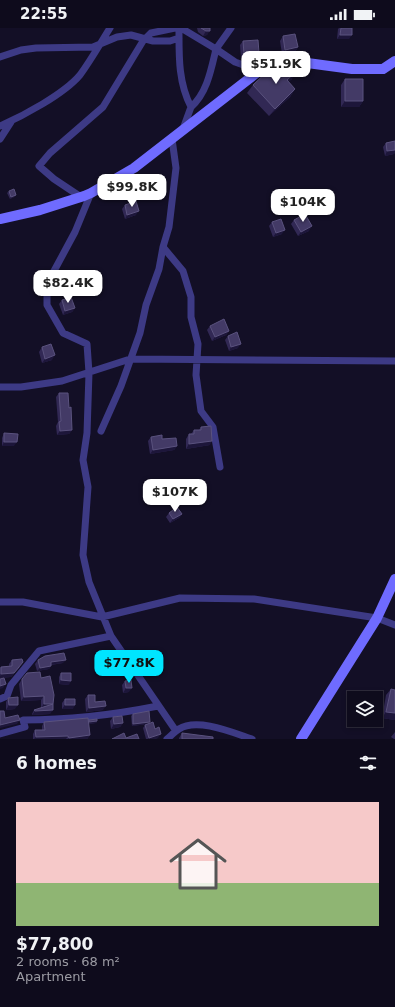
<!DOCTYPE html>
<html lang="en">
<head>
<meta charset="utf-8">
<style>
  :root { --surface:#0e0b1c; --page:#1c1929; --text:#f1f3f6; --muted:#9b9ba3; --line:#2e2b3b; --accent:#00e5ff }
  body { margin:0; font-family:"DejaVu Sans",sans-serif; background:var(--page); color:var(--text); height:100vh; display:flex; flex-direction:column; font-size:15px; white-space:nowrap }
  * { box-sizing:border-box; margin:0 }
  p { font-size:13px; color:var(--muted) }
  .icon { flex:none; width:22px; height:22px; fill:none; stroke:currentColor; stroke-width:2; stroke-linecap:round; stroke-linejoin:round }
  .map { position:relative; height:711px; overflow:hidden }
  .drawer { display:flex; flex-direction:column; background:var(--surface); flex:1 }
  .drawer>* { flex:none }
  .tools { position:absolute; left:347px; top:663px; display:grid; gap:8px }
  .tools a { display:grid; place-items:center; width:36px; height:36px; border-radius:0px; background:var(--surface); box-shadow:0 2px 6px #0003,0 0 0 1px var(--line); font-size:20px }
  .price { position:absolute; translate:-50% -34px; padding:0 9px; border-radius:8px; background:#fff; color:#222; font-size:13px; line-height:26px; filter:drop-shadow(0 1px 2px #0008) }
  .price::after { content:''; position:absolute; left:50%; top:24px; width:12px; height:9px; margin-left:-6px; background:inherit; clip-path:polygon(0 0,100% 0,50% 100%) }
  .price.active { background:var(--accent); color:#111 }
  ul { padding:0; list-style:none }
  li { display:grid; align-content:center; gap:8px; height:212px; padding:0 16px }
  li span { display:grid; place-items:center; height:124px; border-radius:0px; color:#555 }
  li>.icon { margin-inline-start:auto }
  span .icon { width:72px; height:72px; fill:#fffc; stroke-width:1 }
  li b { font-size:17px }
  h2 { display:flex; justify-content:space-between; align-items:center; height:48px; padding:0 16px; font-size:17px }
  .status { display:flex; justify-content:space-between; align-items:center; height:28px; padding:0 20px; background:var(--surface); direction:ltr }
  .status svg { height:11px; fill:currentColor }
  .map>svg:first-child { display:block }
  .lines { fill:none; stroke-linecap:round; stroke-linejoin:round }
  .street { stroke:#3d3a85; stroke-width:7 }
  .secondary { stroke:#6f6bff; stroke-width:10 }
  .wall { fill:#312854 }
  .shaded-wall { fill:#1d163a }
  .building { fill:#433a66; stroke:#5a527e }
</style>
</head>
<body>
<div class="status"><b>22:55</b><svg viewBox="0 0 49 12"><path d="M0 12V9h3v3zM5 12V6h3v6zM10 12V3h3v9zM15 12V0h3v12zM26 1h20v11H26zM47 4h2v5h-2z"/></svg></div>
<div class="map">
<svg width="395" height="711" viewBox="0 0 395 711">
  <rect width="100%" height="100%" fill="#130f26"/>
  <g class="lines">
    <path class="street" d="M179 0C179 27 178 54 191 79L183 101
      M181 0 216 21 231 0
      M0 29 21 22 36 20 93 19 117 9 131 7 153 13H170L179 10
      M191 79C207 65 211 42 216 21L235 34 260 43
      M0 98C23 88 64 66 80 47 91 32 100 16 110 0
      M0 111 11 94
      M172 111 176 140 169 199 163 219 183 243 191 269V289L198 316 196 347 201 383 213 399 220 439
      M91 165 75 204 47 256V277L63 305 87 316 89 345 87 405 83 432 88 459 83 527 89 554 111 608 176 703
      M81 169 54 151 39 138 50 125 103 79 143 13 151 5 175 0
      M0 359H21L62 353 130 331 395 333
      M101 403 121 358 140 305 146 277 159 241 163 219
      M0 574H23L102 589 180 570 254 571 377 590 395 597
      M0 671 7 668 11 657 39 623 111 608
      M0 706 25 699 23 692C68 692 113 687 158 678
      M167 711C171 708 175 703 179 701 197 689 234 705 252 711"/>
    <path class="secondary" d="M0 191 40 182 84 168 91 165 134 140 268 36 285 32 352 41H383L395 33
      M301 711 377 590 395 551"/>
  </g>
  <path class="wall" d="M197 0H210L207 7 203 8 198 4Z
    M339 0H352L349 11H337L338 1Z
    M283 8 298 19 295 24 282 26 280 13Z
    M243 13 256 29 241 30 240 17Z
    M279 44 292 51 288 54 295 61 290 69 269 88 247 65 253 57Z
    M345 51 363 73 359 79H341V57Z
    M395 113V124L394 126 385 128 383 119 386 115Z
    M9 163 16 167 14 169 10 171 7 165Z
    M125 177 136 187 125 191 122 181Z
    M294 192 309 203 298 208 291 196Z
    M272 194 282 206 273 209 269 198Z
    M62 272 75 280 72 284 63 287 59 276Z
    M210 298 229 303 226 307 212 313 207 302Z
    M228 308 238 320 229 323 225 312Z
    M42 319 52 332 42 335 39 324Z
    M59 365 69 380 72 402 69 406 57 407 56 398 58 394 56 369Z
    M201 399 210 417 186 421V411L189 406H191L194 402H199Z
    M4 405 14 418H2V410Z
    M151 409 162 411 177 418 174 422 150 426 148 413Z
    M169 485 182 486 179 490 170 495 166 489Z
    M12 632 20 639 11 649 0 650V640L1 639 9 638V636Z
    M38 632 63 635 51 637 49 641 37 643 35 636Z
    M61 645 69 657 59 656V649Z
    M41 650 52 677 50 686 32 687V686L34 682 41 680V672L21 673 19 656 22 651Z
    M125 653 129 664 123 665 122 657Z
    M391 661 395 692 382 690 386 667Z
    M88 667 103 682 86 684 85 671Z
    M8 670 15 681 6 682V674Z
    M65 671 73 681H62V675Z
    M133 686 149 695 155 701 158 710 154 711H146L143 700 145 697 147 696 132 698 131 688Z
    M113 689 123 695 120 699 111 701 110 693Z
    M89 692 97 693 96 695 88 696 90 707 87 711H33V706L35 702H42V698L44 694 88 693Z
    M395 704V711H394L391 709Z
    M182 705 213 711H179V710Z"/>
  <path class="shaded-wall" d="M206 3H210L207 7 203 8Z
    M340 7H352L349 11H337Z
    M298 19 295 24 282 26 285 22Z
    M259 25 256 29 241 30 244 26Z
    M297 43 292 51 281 60 287 52Z
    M295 61 290 69 269 88 275 81Z
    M345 73H363L359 79H341Z
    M395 122V124L394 126 385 128 387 123Z
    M16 167 14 169 10 171 11 169Z
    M139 183 136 187 125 191 127 187Z
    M312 198 309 203 298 208 301 204Z
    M285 202 282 206 273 209 276 205Z
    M75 280 72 284 63 287 65 283Z
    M229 303 226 307 212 313 215 309Z
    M241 316 238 320 229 323 231 319Z
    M55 327 52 332 42 335 45 331Z
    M72 402 69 406 57 407 60 403Z
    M212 413 210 417 186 421 189 416Z
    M4 414H17L14 418H2Z
    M177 418 174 422 150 426 153 422Z
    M182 486 179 490 170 495 173 491Z
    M66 632 63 635 48 637 51 634Z
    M23 634 11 649 0 650V648L1 646Z
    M51 638 49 641 37 643 40 640Z
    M61 652 71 653 69 657 59 656Z
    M6 656 3 660 0 661V658Z
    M126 660H132L129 664 123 665Z
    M44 668 41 672 21 673 24 669Z
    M44 676H53L50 680H41Z
    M9 677H18L15 681 6 682Z
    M65 677H75L73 681H62Z
    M106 678 103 682 86 684 89 680Z
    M53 682 50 686 32 687 35 683Z
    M386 684 395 685V692L382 690Z
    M20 692 17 696 0 700V697Z
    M97 693 96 695 87 696 89 694Z
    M150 694 149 696 132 698 133 696Z
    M123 695 120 699 111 701 114 696Z
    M161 706 158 710 154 711H148L149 710Z
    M90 707 87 711H68L69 710Z
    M68 708 66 711H34L36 709Z"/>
  <path class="building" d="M201 0H210V3H206Z
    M341 0H352V7H340Z
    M295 6 298 19 285 22 283 8Z
    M258 12 259 25 244 26 243 13Z
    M290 34 297 43 287 52 295 61 275 81 253 57 273 38 279 44Z
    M345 51H363V73H345Z
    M395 113V122L387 123 386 115Z
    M14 161 16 167 11 169 9 163Z
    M136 173 139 183 127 187 125 177Z
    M305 186 312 198 301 204 294 192Z
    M281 191 285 202 276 205 272 194Z
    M71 269 75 280 65 283 62 272Z
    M224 291 229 303 215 309 210 298Z
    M237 304 241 316 231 319 228 308Z
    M51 316 55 327 45 331 42 319Z
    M59 365H68L69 380 71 379 72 402 60 403 59 394 61 393Z
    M211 398 212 413 189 416V406H194V402H201V399Z
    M4 405 18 406 17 414H4Z
    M162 407V411L176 410 177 418 153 422 151 409Z
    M177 479 182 486 173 491 169 485Z
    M64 625 66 632 51 634V638L40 640 38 632 45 628Z
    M22 631 23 634 14 645 1 646V639L12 638V632Z
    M40 644 41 650 50 648 54 667 53 676H44V668L24 669 22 651 27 645Z
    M61 645H71V653L61 652Z
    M4 650 6 656 0 658V651Z
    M131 652 132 660H126L125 653Z
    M391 661 395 662V685L386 684Z
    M88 667H95V674L105 673 106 678 89 680Z
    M18 669V677H9L8 670Z
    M65 671H75V677H65Z
    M53 676V682L35 683 34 682Z
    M0 683H4L5 690 18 687 20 692 0 697Z
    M149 683 150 694 133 696V686Z
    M122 688 123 695 114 696 113 689Z
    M88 690 90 707 69 710 68 708 36 709 35 702H45L44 694Z
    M97 691V693L89 694V692Z
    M153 694 155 701 159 699 161 706 149 710 145 697Z
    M124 705 126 710 137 706 139 711H112Z
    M182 705 213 709V711H182Z"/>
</svg>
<div class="tools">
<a><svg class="icon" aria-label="layers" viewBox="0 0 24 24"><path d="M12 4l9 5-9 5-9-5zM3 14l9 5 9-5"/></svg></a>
</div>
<b class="price" style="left:276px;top:57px">$51.9K</b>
<b class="price" style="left:132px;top:180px">$99.8K</b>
<b class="price" style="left:303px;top:195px">$104K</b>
<b class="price" style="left:68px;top:276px">$82.4K</b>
<b class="price" style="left:175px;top:485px">$107K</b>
<b class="price active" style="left:129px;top:656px">$77.8K</b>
</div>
<section class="drawer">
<h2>6 homes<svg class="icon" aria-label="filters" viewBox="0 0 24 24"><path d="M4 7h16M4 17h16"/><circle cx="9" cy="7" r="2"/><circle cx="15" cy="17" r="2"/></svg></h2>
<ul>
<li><span style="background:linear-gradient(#f6c9c9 65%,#8fb573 0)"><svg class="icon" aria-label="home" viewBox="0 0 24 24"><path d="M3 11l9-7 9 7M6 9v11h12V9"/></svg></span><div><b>$77,800</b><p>2 rooms · 68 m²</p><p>Apartment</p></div></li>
</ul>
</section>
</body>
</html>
